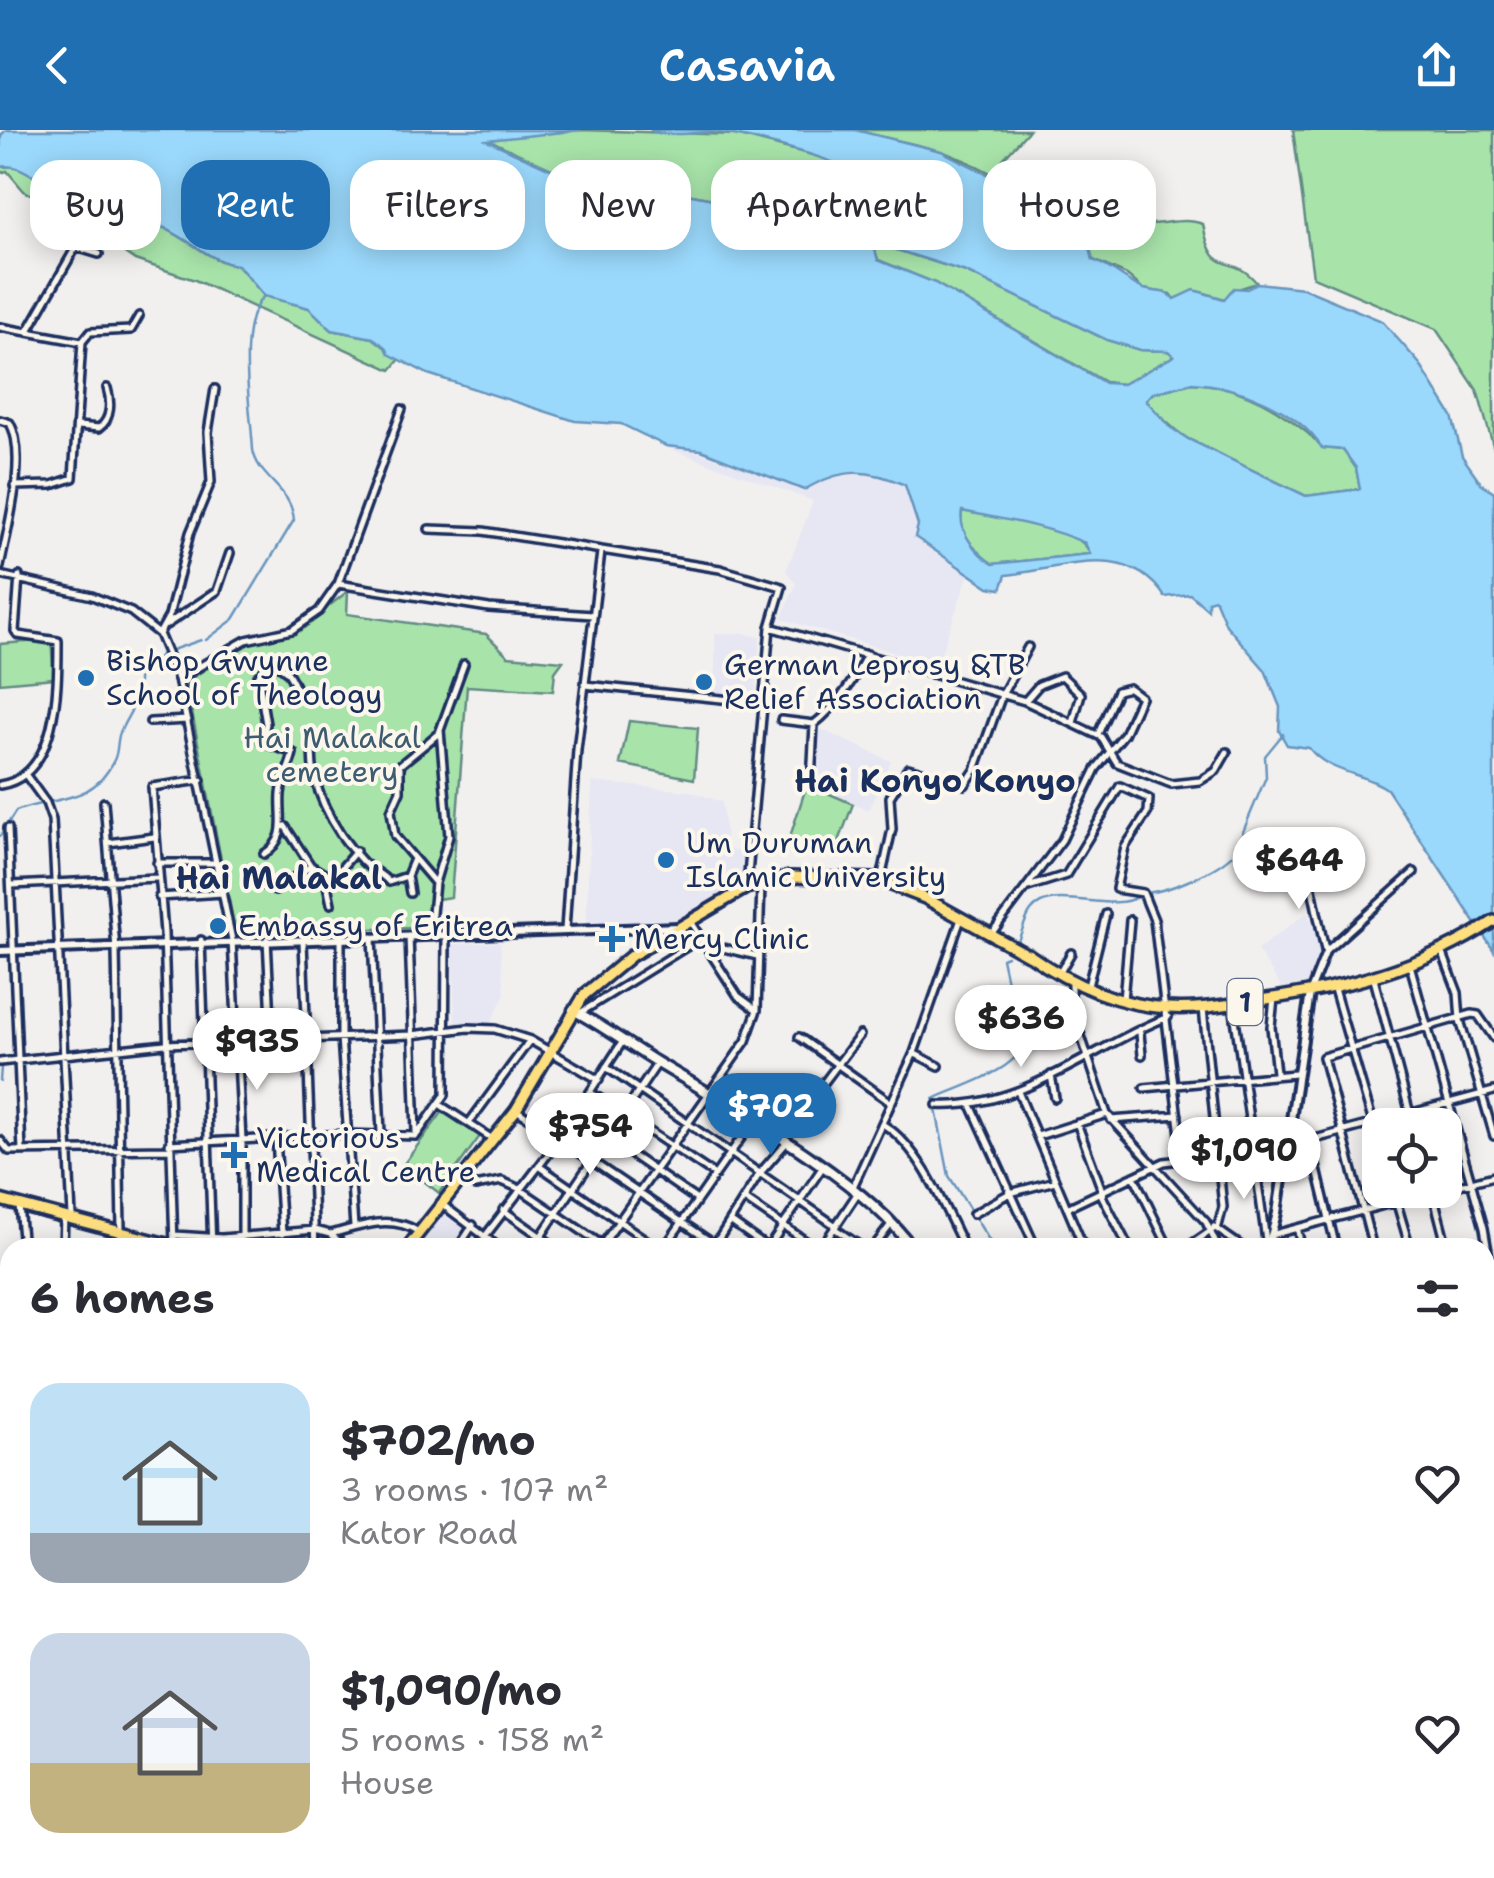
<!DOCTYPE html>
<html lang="en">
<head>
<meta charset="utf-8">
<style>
  :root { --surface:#fff; --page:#f7f7f7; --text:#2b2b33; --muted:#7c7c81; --accent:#1f6fb2 }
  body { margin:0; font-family:"Shantell Sans",sans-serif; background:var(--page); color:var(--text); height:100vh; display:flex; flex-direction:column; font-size:38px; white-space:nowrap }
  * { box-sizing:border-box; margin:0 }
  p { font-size:32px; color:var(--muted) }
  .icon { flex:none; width:55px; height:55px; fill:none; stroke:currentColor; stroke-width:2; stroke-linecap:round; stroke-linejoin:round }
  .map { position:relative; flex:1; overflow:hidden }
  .sheet { position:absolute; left:0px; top:1108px; width:1495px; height:642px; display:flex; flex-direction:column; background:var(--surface); border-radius:30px 30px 0 0; box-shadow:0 5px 25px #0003 }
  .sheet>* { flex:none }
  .banner { position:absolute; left:30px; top:30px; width:1435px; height:90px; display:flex; gap:20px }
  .fabs { position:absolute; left:1362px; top:978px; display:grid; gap:20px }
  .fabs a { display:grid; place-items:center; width:100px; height:100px; border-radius:20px; background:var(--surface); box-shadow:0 5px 25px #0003; font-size:50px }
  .price { position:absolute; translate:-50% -85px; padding:0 22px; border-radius:35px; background:#fff; color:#222; font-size:32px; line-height:65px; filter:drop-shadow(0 2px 5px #0008) }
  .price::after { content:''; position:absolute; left:50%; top:60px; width:30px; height:22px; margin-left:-15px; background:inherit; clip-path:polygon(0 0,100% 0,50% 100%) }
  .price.selected { background:var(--accent); color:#fff }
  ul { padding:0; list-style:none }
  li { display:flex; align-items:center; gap:30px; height:250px; padding:0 30px }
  li span { display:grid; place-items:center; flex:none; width:280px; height:200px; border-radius:30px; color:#555 }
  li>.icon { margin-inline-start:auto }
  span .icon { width:120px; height:120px; fill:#fffc; stroke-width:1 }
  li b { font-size:42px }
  h2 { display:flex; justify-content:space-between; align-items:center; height:120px; padding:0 30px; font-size:42px }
  .pill { padding:0 35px; border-radius:30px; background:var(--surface); box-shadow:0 5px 25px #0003; font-size:35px; line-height:90px }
  .pill.selected { background:var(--accent); color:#fff }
  header { display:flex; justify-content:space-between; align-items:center; height:130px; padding:0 30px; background:var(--accent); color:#fff; font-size:45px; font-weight:600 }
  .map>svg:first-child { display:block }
  .built { fill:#e7e7f3 }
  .green { fill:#a8e4aa; stroke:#628a84; stroke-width:2.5 }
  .water { fill:#9bd9fc; stroke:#6895bd; stroke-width:2.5; fill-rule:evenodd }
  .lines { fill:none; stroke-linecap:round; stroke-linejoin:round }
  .stream { stroke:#6895bd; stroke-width:2.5 }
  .minor-casing { stroke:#1b2f5e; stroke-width:12 }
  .tertiary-casing { stroke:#1b2f5e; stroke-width:14 }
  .secondary-casing { stroke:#1b2f5e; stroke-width:15 }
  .primary-casing { stroke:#1b2f5e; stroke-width:16 }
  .minor { stroke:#fbf7ec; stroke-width:5 }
  .tertiary { stroke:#fbf7ec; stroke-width:6 }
  .secondary { stroke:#fbf7ec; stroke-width:8 }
  .primary { stroke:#fedf80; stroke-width:9 }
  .poi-dot { fill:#1f6fb2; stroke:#fbf7ec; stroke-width:4 }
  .labels { text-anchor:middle; stroke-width:8; stroke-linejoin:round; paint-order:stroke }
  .shield { fill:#fbf7ec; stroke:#5e6b89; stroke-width:2.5 }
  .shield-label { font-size:28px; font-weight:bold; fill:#1b2f5e }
  .poi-label { font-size:30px; fill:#1b2f5e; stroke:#fbf7ec; text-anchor:start }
  .park-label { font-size:30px; fill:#3e5c71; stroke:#fbf7ec }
  .neighbourhood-label { font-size:32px; font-weight:bold; fill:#1b2f5e; stroke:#fbf7ec }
</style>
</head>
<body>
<header><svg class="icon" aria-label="back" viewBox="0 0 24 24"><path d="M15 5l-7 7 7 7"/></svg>Casavia<svg class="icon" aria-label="share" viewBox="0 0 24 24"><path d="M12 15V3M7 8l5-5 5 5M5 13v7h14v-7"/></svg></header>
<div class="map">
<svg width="1494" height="1748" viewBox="0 0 1494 1748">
  <rect width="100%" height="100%" fill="#f2f0ef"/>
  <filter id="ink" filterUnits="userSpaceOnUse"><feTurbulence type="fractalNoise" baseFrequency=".01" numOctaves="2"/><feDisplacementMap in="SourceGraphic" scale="20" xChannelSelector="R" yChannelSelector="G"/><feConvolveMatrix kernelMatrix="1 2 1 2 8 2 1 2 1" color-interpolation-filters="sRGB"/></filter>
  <g filter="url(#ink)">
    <path class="built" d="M676 314 764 345 821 350 872 340 905 354 918 395 916 407 970 441 937 535 781 489 796 454 786 441 813 371 667 318Z
      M744 503 760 507 755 571 715 567V504Z
      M821 599 891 631 869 680 813 655 810 634Z
      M592 652 691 661 722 672 727 716 733 721 745 720 742 755 676 791 586 794Z
      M1307 782 1325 820 1311 855 1282 858 1257 820Z
      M500 812 505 864 491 893 455 896 452 814Z
      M442 1083 481 1107 472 1117 413 1118Z
      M10 1257V1566L2 1567 0 1259Z
      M876 1740H916L920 1748H863Z
      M1037 1740H1103L1105 1748H1011Z"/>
    <path class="green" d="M581 0 736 5 824 28 866 46 873 59 858 70 765 79 692 65 638 64 579 52 487 9Z
      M855 0H1029L1003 29 1011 39 1043 48 1065 82C1092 88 1119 93 1147 94 1167 94 1184 87 1203 94 1213 150 1229 120 1257 153L1231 161 1225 169 1198 161 1175 169 1171 164 1143 159 1127 145 1093 130 1073 104 1054 97C1039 65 979 35 946 23 917 13 885 9 855 0Z
      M1293 0H1494V319L1477 260 1436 199 1313 147Z
      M20 36 50 56 76 67 92 88C119 93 143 88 169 100 190 110 216 135 238 135L264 166 309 178 332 200 373 208 400 229 391 240 195 150 135 130 59 78 24 61 7 41 0 43V37Z
      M881 115 966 142 1107 210 1140 220 1168 221 1174 226 1123 254 1105 252 935 153 878 130 875 120Z
      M1192 253C1244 255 1288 283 1324 318L1343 320 1356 338 1360 359 1306 366 1188 309C1173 299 1157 284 1146 270L1153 263Z
      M962 381C989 387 1083 394 1090 424L993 434C976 423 957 402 962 381Z
      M348 461 347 484 486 504 508 526 563 531 555 542 553 561 467 556 451 767 438 769 426 798 366 799 364 787 327 790V803L236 805 186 552 243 514 300 499Z
      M51 510 54 548 0 553V514Z
      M629 591 698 598 694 649 620 634Z
      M807 654 853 674 835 722 789 710Z
      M444 980 480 1006 439 1063 403 1035Z
      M1485 1594 1494 1597V1660L1485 1664Z"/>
    <path class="water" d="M6 0H581L487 10 579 52 639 64 692 65 765 79 858 70 873 58C866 34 748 6 721 3 699 0 669 9 650 0H855L941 21 1007 54 1050 86 1055 97 1090 118 1093 130C1113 137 1129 154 1144 159 1157 163 1165 159 1175 169L1194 160 1224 169 1234 158 1247 159 1257 153 1303 158 1382 191 1419 233 1452 286 1462 326 1481 353 1494 362V821L1387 659C1363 642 1329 644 1309 618L1287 615 1279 601 1280 577 1265 540 1226 495 1215 469 1208 471V480L1190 464 1165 467C1127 410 1064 439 1006 445L1001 459 989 457 915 407 918 395 905 355C867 338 841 338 804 360L701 320 666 316 621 294 575 291 428 244 389 224 386 217 373 208 332 200 309 178 264 166 238 135C202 135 151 65 110 98 92 90 88 76 74 65 66 59 59 60 51 57 33 48 22 33 0 37L1 5ZM881 115 966 142 1107 210 1140 220 1168 221 1174 226 1123 254 1105 253 935 153 878 130 875 120ZM1192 253C1237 255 1297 279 1322 318L1343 320 1356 338 1360 359 1306 366 1188 309 1170 297 1146 270 1153 263ZM962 381C1005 390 1044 395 1085 413L1090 424 993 434C976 423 958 402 962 381Z"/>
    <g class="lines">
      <path class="stream" d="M206 510 234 489 294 390C291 357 258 349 253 320 251 281 235 193 264 166
        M169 521 201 510
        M0 706 16 681C55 666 93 675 114 630 119 620 116 610 121 600 133 575 139 575 138 544L162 524
        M1146 763C1170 761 1217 741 1234 723L1266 647 1265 626 1283 604
        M1018 811C1022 802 1025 789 1031 781 1052 753 1111 785 1139 766
        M0 951 1 937
        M994 1118 949 1046 934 969C955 957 1037 938 1024 897L1016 895 1002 828 1007 826
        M0 1144 10 1150
        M0 1611H10
        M84 1740 86 1748"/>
      <g class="minor-casing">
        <path id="minor" d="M0 197 82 212 73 348 52 355 14 356
          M28 201 76 117 99 124
          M82 212 90 202 131 200 139 186
          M0 290 10 293C28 326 7 400 0 437
          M78 296 99 298C112 289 111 271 107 258
          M429 399 483 401 720 439 782 457 770 497 747 756
          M0 445 92 466 131 482 159 504 178 549 232 810 242 1010V1118
          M338 454 489 478 593 485
          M166 495 217 461 230 423
          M770 497 1025 571 1101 607 1117 633 1171 654 1200 651 1216 641 1227 622
          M159 504 169 486 190 403 211 352 208 302 215 259
          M178 549 246 510 292 500 319 481 338 454 402 279
          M585 555 761 573
          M1025 571 1039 555 1062 546 1081 564 1073 593
          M781 590 814 594C835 578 854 551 867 524
          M150 592 188 590
          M314 609C305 651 334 702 363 732 371 740 381 743 389 752L407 746
          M25 644 46 673 52 690 72 1086
          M811 652 814 594
          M0 655C59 646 58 555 58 511L18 505 15 501 19 446
          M104 672 116 819 121 1099
          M285 696 311 736 331 748
          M8 698 22 1021
          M108 713 154 707
          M264 724C289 708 279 688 281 664 282 650 290 637 293 623L262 612 266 594 258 546 269 535C287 534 291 547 297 561
          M157 733H217
          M1307 735 1325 820
          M881 749 892 699 890 667 908 638 965 655 975 640 1002 565 1028 517
          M255 751 275 761 311 736
          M435 753 449 706 440 600
          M12 755 157 748
          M1028 757 1066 745 1120 656 1149 669 1148 682 1125 717 1116 759 1143 763 1154 790 1183 1030
          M410 763 407 746 414 729
          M159 767 223 763
          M331 774 327 755 356 721
          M691 793 738 866 757 880
          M565 800 577 620 601 422
          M430 804 435 753 395 706 391 681 400 661V635L439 603 464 534
          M991 804 1062 710 1096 639 1124 604 1141 567 1129 558 1117 561 1098 604
          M409 806 416 1003
          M372 807 381 1003
          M267 809 272 910
          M341 809V907L354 1097
          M201 810 212 1118
          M303 811 315 1118
          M702 813 757 826
          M1442 821 1458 863 1460 890 1494 1006
          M1410 835 1484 1098 1494 1155
          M1060 842 1071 823
          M1374 849 1413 995
          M1071 852V876L1107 984 1206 1092 1218 1118
          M1088 856 1106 784
          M1334 859 1380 1017
          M1310 862 1326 821 1414 742
          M1274 868 1271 897 1276 943
          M1123 870 1130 790
          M1233 874 1267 1118
          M580 883 701 808
          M1140 903 1142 925
          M799 907 890 972
          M915 924 939 936
          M0 932 165 914 412 905 468 898 495 899 530 910
          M606 937 836 1096
          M1051 945 1055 968
          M1144 958 1295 944
          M590 962 715 1045
          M1019 964 1084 1118
          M937 975C1024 979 1092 916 1168 887
          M971 975 1036 1118
          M442 976 491 1008
          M515 979 720 1118
          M1111 990 1178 985
          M469 993 530 910 599 950
          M1077 993 1103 1063
          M884 995C921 1018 946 1081 964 1117
          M1038 1006 1107 984
          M276 1008 282 1104
          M607 1008 697 1070
          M782 1008 860 905
          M0 1010 9 1021 170 1019
          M1310 1010 1336 1118
          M169 1014 346 1004 416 1006 445 965 446 804
          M539 1036 658 1118
          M1134 1046 1169 1118
          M463 1048 475 1056 502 1051 520 1059 607 1118
          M852 1059 914 923 961 789
          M1393 1060 1410 1118
          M1432 1060 1447 1118
          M1101 1064 1129 1118
          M744 1069 816 1118
          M443 1075 500 1118
          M19 1076 23 1118
          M1067 1078 1164 1032 1285 1017 1494 961
          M503 1080 557 1118
          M973 1084 1010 1063 1055 1051
          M730 1091 768 1118 822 1038
          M1214 1097 1244 1118
          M834 1098 863 1118
          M1298 1101 1301 1118
          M331 1104C361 1096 390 1084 419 1102
          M175 1105 222 1108 315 1100 330 1104 347 1118
          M1271 1105 1494 1046
          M174 1115 164 803 152 657 201 650
          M63 1118 64 1086
          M458 1118 473 1095
          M476 1118 559 1010 623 911
          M533 1118 657 934
          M600 1118 746 911 757 880 761 755
          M664 1118 753 991
          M713 1118 760 1043 786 1013
          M821 1118 857 1064
          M873 1118 892 1093
          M1186 1118 1218 1096 1223 1077 1203 878
          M1373 1118 1323 927 1472 884 1478 885 1494 908
          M0 1187 10 1184
          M1485 1206 1494 1203
          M0 1253 10 1252
          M1485 1318 1494 1314
          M1485 1349 1494 1363
          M1485 1561 1494 1571
          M0 1672 10 1674
          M0 1727 4 1748
          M1485 1728 1494 1726
          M32 1740 34 1748
          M61 1740 63 1748
          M101 1740 102 1748
          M133 1740 134 1748
          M165 1740 166 1748
          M195 1740 196 1748
          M233 1740 234 1748
          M379 1740 380 1748
          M423 1740V1748
          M454 1740 455 1748
          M491 1740 492 1748
          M528 1740 529 1748
          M569 1740 570 1748
          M611 1740 613 1748
          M654 1740 655 1748
          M697 1740 699 1748
          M739 1740 740 1748
          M848 1740 851 1748
          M939 1740 943 1748
          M984 1740 988 1748
          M1152 1740 1153 1748
          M1229 1740 1233 1748
          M1276 1740 1277 1748
          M1372 1740 1373 1748
          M1390 1740 1394 1748
          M1478 1740 1480 1748
          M314 1745 351 1741
          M782 1748 840 1740
          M1006 1748 1027 1740
          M1301 1748 1345 1740 1346 1748
          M1449 1748 1454 1740"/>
      </g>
      <g class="tertiary-casing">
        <path id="tertiary" d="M0 821 679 797
          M1268 1118 1277 1083 1310 863
          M0 1577 10 1576"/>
      </g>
      <g class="secondary-casing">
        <path id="secondary" d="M573 880C603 896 630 916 658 933 728 975 869 1053 912 1118
          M1177 1740 1179 1748"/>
      </g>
      <g class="primary-casing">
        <path id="primary" d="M1028 824C1069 853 1117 875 1168 878 1199 880 1230 874 1260 870 1346 858 1422 838 1494 791
          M0 1070 182 1118
          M407 1118 516 980 584 865 631 826 746 758 789 747 876 749 925 768 1028 825
          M352 1740 354 1748"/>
      </g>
      <use href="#minor" class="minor"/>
      <use href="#tertiary" class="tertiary"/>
      <use href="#secondary" class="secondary"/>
      <use href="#primary" class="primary"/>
    </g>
  </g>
  <g class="poi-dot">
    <circle cx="86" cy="548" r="10"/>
    <circle cx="704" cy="552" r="10"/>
    <circle cx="666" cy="730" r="10"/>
    <circle cx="218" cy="796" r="10"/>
    <path d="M607 794h10v10h10v10h-10v10h-10v-10h-10v-10h10z"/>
    <path d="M229 1010h10v10h10v10h-10v10h-10v-10h-10v-10h10z"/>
  </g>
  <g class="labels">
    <rect class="shield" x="1227.5" y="849" width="35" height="46" rx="8"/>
    <g class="shield-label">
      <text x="1245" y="882">1</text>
    </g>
    <g class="poi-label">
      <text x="106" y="541">Bishop Gwynne<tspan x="106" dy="34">School of Theology</tspan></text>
      <text x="724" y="545">German Leprosy &amp;TB<tspan x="724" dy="34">Relief Association</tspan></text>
      <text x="686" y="723">Um Duruman<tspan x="686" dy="34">Islamic University</tspan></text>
      <text x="238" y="806">Embassy of Eritrea</text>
      <text x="634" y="819">Mercy Clinic</text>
      <text x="256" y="1018">Victorious<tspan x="256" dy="34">Medical Centre</tspan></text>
    </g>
    <g class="park-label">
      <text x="332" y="618">Hai Malakal<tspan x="332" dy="34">cemetery</tspan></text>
    </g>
    <g class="neighbourhood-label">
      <text x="935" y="662">Hai Konyo Konyo</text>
      <text x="279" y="759">Hai Malakal</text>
    </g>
  </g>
</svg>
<div class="fabs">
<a><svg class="icon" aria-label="locate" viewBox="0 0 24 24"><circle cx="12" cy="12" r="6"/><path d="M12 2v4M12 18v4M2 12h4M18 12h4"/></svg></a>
</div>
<b class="price" style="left:1299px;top:782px">$644</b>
<b class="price" style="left:1021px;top:940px">$636</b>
<b class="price" style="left:257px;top:963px">$935</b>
<b class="price selected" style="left:771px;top:1028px">$702</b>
<b class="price" style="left:590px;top:1048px">$754</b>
<b class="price" style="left:1244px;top:1072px">$1,090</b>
<div class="banner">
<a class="pill">Buy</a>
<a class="pill selected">Rent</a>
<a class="pill">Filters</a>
<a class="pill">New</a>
<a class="pill">Apartment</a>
<a class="pill">House</a>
</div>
<section class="sheet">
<h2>6 homes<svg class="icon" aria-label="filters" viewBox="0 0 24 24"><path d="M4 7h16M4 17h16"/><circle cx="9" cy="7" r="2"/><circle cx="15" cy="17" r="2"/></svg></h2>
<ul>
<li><span style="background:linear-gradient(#bfe0f5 75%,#9aa5b1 0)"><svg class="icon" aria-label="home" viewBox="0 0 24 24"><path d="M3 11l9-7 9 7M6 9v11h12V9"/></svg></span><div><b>$702/mo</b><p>3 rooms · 107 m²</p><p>Kator Road</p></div><svg class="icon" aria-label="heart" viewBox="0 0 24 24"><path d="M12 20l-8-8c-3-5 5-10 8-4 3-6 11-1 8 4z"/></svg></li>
<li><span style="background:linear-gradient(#c9d6e8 65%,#c2b280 0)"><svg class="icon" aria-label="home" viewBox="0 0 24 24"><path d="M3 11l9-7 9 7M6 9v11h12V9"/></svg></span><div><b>$1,090/mo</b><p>5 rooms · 158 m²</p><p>House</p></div><svg class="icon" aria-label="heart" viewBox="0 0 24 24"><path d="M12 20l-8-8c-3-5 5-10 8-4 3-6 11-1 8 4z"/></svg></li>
</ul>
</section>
</div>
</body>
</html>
